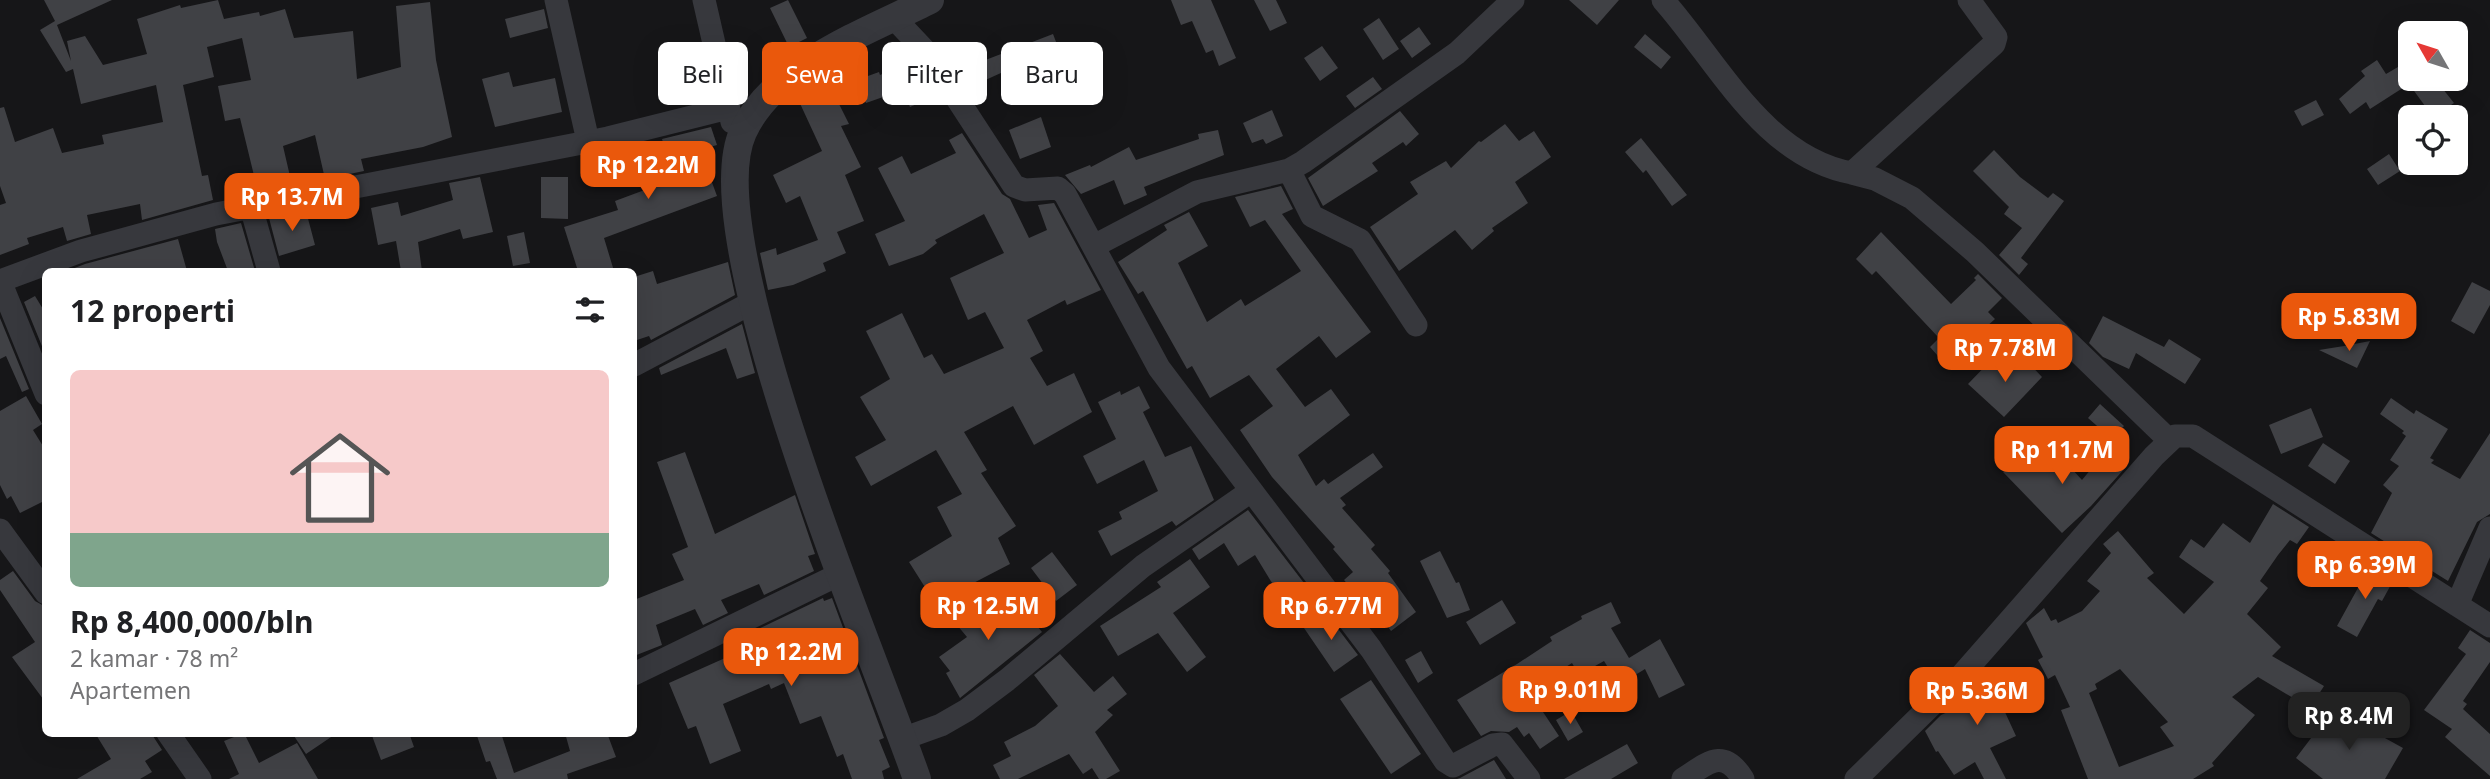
<!DOCTYPE html>
<html lang="id">
<head>
<meta charset="utf-8">
<style>
  :root { --surface:#fff; --page:#f2f2f2; --text:#202124; --muted:#757577; --accent:#ea580c }
  body { margin:0; font-family:"Noto Sans",sans-serif; background:var(--page); color:var(--text); height:100vh; display:flex; flex-direction:column; font-size:26px; white-space:nowrap }
  * { box-sizing:border-box; margin:0 }
  p { font-size:23px; color:var(--muted) }
  .icon { flex:none; width:38px; height:38px; fill:none; stroke:currentColor; stroke-width:2; stroke-linecap:round; stroke-linejoin:round }
  .map { position:relative; flex:1; overflow:hidden }
  .side { position:absolute; left:42px; top:268px; width:595px; height:469px; display:flex; flex-direction:column; background:var(--surface); border-radius:10px; box-shadow:0 7px 28px #0002 }
  .side>* { flex:none }
  .top-card { position:absolute; left:658px; top:42px; width:665px; height:63px; display:flex; gap:14px }
  .needle { width:46px; rotate:309deg }
  .tools { position:absolute; left:2398px; top:21px; display:grid; gap:14px }
  .tools a { display:grid; place-items:center; width:70px; height:70px; border-radius:10px; background:var(--surface); box-shadow:0 7px 28px #0002; font-size:35px }
  .price { position:absolute; translate:-50% -60px; padding:0 16px; border-radius:14px; background:var(--accent); color:#fff; font-size:23px; line-height:46px; filter:drop-shadow(0 2px 4px #0008) }
  .price::after { content:''; position:absolute; left:50%; top:42px; width:21px; height:16px; margin-left:-10px; background:inherit; clip-path:polygon(0 0,100% 0,50% 100%) }
  .price.selected { background:#222; color:#fff }
  ul { padding:0; list-style:none }
  li { display:grid; align-content:center; gap:14px; height:371px; padding:0 28px }
  li span { display:grid; place-items:center; height:217px; border-radius:10px; color:#555 }
  li>.icon { margin-inline-start:auto }
  span .icon { width:126px; height:126px; fill:#fffc; stroke-width:1 }
  li b { font-size:30px }
  h2 { display:flex; justify-content:space-between; align-items:center; height:84px; padding:0 28px; font-size:30px }
  .tag { padding:0 24px; border-radius:10px; background:var(--surface); box-shadow:0 7px 28px #0002; font-size:24px; line-height:63px }
  .tag.selected { background:var(--accent); color:#fff }
  .map>svg:first-child { display:block }
  .building { fill:#404145; fill-rule:evenodd }
  .lines { fill:none; stroke-linecap:round; stroke-linejoin:round }
  .minor { stroke:#37383d; stroke-width:23 }
  .tertiary { stroke:#37383d; stroke-width:28 }
</style>
</head>
<body>
<div class="map">
<svg width="2490" height="779" viewBox="0 0 2490 779">
  <rect width="100%" height="100%" fill="#161618"/>
  <path class="building" d="M44 0H112L57 25 71 61 67 41 85 36 103 65 147 54 137 19 180 5 181 8 218 0 224 19 259 12 260 16 285 9 294 38 353 31 357 79 401 67 396 6 430 2 436 60 452 137 423 147 361 159 364 171 325 179 315 135 283 146 292 185 258 192 240 118 225 121 218 86 251 80 242 38 207 47 214 77 183 85 202 176 208 175 213 200 142 220 140 204 87 215 91 234 67 241 63 227 27 238 29 244 0 255V205L6 203 0 186V108L4 107 15 142 53 128 62 153 104 144 102 135 163 122 156 85 81 104 73 69 66 72 40 30 55 21Z
    M788 0 807 38 789 47 770 8Z
    M1171 0H1211L1236 58 1219 66 1213 50 1206 53 1192 21 1181 25Z
    M1254 0H1276L1287 23 1270 31Z
    M1569 0H1619L1597 25Z
    M544 9 548 28 510 38 505 19Z
    M1379 18 1399 49 1383 60 1363 29Z
    M1419 27 1431 44 1412 58 1400 41Z
    M1053 34 1058 47 970 87 962 69Z
    M1645 34 1671 57 1661 69 1634 47Z
    M1322 46 1338 68 1320 81 1304 58Z
    M914 60 933 97 910 107 903 90 866 103 857 80 879 72 880 75Z
    M2377 60 2386 74 2410 60V79H2435L2454 103 2433 117 2409 84 2370 109 2366 102 2350 114 2339 99 2365 76 2361 71Z
    M509 72 513 87 555 78 562 112 495 127 482 79Z
    M1057 73 1066 91 1050 98 1042 80Z
    M1373 77 1382 89 1355 108 1346 96Z
    M822 85 831 105 838 102 849 124 841 126 861 167 845 175 864 221 837 232 846 253 823 263 826 271 793 285 768 290 760 253 776 248 777 255 818 240 800 196 786 203 773 175 822 151 797 97Z
    M2316 100 2324 115 2302 126 2294 111Z
    M1272 110 1283 136 1266 144 1263 139 1252 143 1243 123Z
    M1400 111 1419 134 1406 146 1403 142 1372 163 1378 171 1323 206 1308 178Z
    M1041 117 1051 147 1020 159 1009 130Z
    M1505 124 1519 141 1534 131 1551 157 1515 182 1528 203 1492 228 1494 231 1472 250 1455 230 1399 271 1370 227 1418 194 1410 182 1446 161 1451 168 1479 141 1481 142Z
    M711 127 717 145 700 150 717 196 604 238 614 271H578L564 227 618 210 615 201 674 179 662 139Z
    M1218 130 1224 155 1144 187 1147 195 1124 205 1114 180 1081 194 1065 175 1090 165 1091 167 1129 147 1136 160 1199 139 1198 134Z
    M962 133 1002 194 1010 199 1029 238 1047 230 1038 205 1054 203 1101 290 1067 305 1065 300 1027 320 1043 351 1030 358 1047 386 1074 373 1092 412 1034 445 1013 406 964 432 987 470 981 473 1016 526 998 538 1010 564 935 603 909 562 952 536 937 507 962 494 936 450 871 486 855 457 886 440 860 397 890 379 866 331 902 313 924 358 932 354 944 374 1004 348 985 312 968 320 950 278 1004 253 984 214 935 240 937 243 923 254 889 266 875 234 905 221 878 168 902 156 911 174 956 153 949 140Z
    M1641 138 1687 195 1672 206 1646 170 1643 173 1625 152Z
    M1994 150 2020 177 2048 198 2053 193 2064 201 2021 258 2028 264 2019 275 1999 255 2022 228 2004 214 2009 207 1973 171Z
    M2389 154 2400 171 2378 185 2367 169Z
    M480 177 493 232 463 239 460 229 418 242 422 271H401L396 241 378 245 371 208 398 202 401 216 453 200 449 183Z
    M541 177H568V219L541 218Z
    M1281 186 1293 209 1282 214 1371 332 1336 358 1319 336 1276 369 1305 407 1331 389 1350 415 1298 455 1316 486 1324 479 1328 484 1373 453 1383 467 1340 498 1346 505 1342 508 1375 545 1371 549 1390 571 1388 573 1416 612 1391 631 1365 594 1360 598 1344 580 1353 572 1333 549 1335 547 1272 477 1240 430 1273 406 1249 375 1210 398 1192 366 1187 369 1143 291 1138 294 1118 262 1167 230 1164 225 1189 212 1208 246 1178 263 1207 322 1241 299 1245 306 1301 271 1265 220 1250 227 1235 197Z
    M306 211 315 245 279 256 269 218Z
    M241 223 255 271H228L217 242 215 229Z
    M524 232 530 263 513 266 507 236Z
    M1881 232 1951 304 1976 280 1974 278 1978 274 2002 298 1988 312 1995 319 1945 364 1930 347 1939 338 1876 271 1872 275 1856 259Z
    M178 239 187 271H67L85 264Z
    M728 262 735 295 651 340 649 336 634 341V277L653 271 657 284Z
    M2472 282 2490 291V305L2474 334 2451 321Z
    M35 296 46 314V356L24 302Z
    M2103 316 2164 347 2169 339 2201 359 2185 384 2136 353 2129 369 2103 357 2089 343Z
    M0 318 29 389 22 392 6 356 0 359Z
    M742 324 755 373 737 379 726 348 661 375 659 368Z
    M2370 341 2357 368 2319 350 2344 346Z
    M2021 355 2042 377 2004 417 1968 384 1994 357 2007 369Z
    M1139 386 1150 408 1143 412 1165 457 1191 446 1214 500 1176 526 1172 521 1111 556 1098 531 1122 519 1119 512 1158 491 1144 460 1097 484 1083 456 1116 439 1098 402 1120 391 1121 395Z
    M26 396 42 424 33 430 46 451V500L20 513 11 496 7 499 0 485V411Z
    M2391 398 2414 414 2416 410 2448 429 2430 458 2434 460 2431 463 2460 479 2490 433V514L2477 522 2448 581 2371 533 2392 493 2383 485 2399 466 2390 460 2406 436 2402 433 2404 431 2380 414Z
    M2100 404 2124 426 2112 439 2088 418Z
    M2311 408 2323 437 2281 454 2269 425Z
    M2323 443 2350 461 2335 484 2308 466Z
    M2034 447 2061 478 2071 468 2082 480 2106 451 2126 467 2091 506 2062 533 2003 472Z
    M685 452 715 534 795 495 815 554 808 556 814 571 764 595 759 584 721 600 728 613 703 625 695 609 656 625 662 645 634 656V600L684 580 672 554 688 547 657 462Z
    M2273 504 2309 527 2297 544 2290 540 2278 555 2260 581 2268 588 2247 614 2281 647 2272 656 2324 686 2310 708 2258 677 2232 697 2255 715 2212 763 2214 766 2193 779H2088L2061 710 2070 707 2055 675 2048 679 2038 660 2043 657 2026 623 2044 608 2051 621 2056 619 2058 623 2082 611 2100 591 2087 581 2111 553 2103 544 2118 531 2154 573 2147 578 2184 614 2214 582 2179 557 2191 539 2204 548 2223 523 2250 543ZM2120 669 2168 722 2160 727 2174 746 2119 767 2089 693 2097 689 2095 684Z
    M1248 510 1304 583 1280 596 1255 555 1238 566 1224 543 1199 560 1192 549Z
    M1440 551 1456 583 1459 582 1470 610 1447 618 1420 561Z
    M1052 552 1077 585 1056 601 1031 568Z
    M1190 559 1210 587 1173 613 1206 657 1187 672 1158 633 1118 656 1100 626 1161 587 1157 582Z
    M2370 566 2393 581 2382 601 2378 599 2357 637 2337 626Z
    M13 571 35 601 46 607V703L12 657 35 642 0 590V580Z
    M1001 591 1020 614 1024 610 1042 632 960 698 946 673 950 671 939 657 967 637 957 625Z
    M823 598 824 601 832 598 884 738 879 740 890 767 882 771 884 779H852L843 754 837 757 821 716 800 724 784 683 771 689 769 684 723 704 741 751 710 764 696 726 688 729 669 683 761 642 756 630Z
    M1502 600 1516 623 1480 645 1466 622Z
    M1611 602 1621 623 1611 628 1629 658 1660 639 1685 685 1659 698 1645 669 1619 685 1604 661 1579 675 1572 663 1529 691 1559 736 1540 749 1529 733 1524 737 1517 727 1509 732 1491 731 1481 736 1457 700 1517 664 1552 641 1550 637 1582 619 1581 616Z
    M1326 613 1358 655 1334 672 1304 628Z
    M2470 630 2490 643V662L2463 701 2467 704 2463 709 2490 734V776L2445 737 2452 729 2424 710 2466 654 2458 648Z
    M1421 651 1433 673 1418 683 1405 660Z
    M1060 654 1094 692 1113 676 1127 694 1107 710 1113 715 1095 732 1120 771 1106 779H1099L1092 768 1083 774 1069 754 1018 779H1000L993 765 1011 756 1004 742 1035 726 1058 706 1034 675Z
    M2009 668 2024 701 2004 710 2016 736 1990 748 2006 779H1984L1975 762 1954 775 1938 751 1936 752 1925 731 1941 715 1952 710 1950 706 1959 698 1993 682 1991 676Z
    M1371 680 1421 754 1391 774 1340 699Z
    M1571 711 1583 732 1568 741 1556 720Z
    M2330 713 2361 733 2365 727 2403 748 2385 779H2323L2296 758Z
    M95 733H151L162 750 145 761 152 772 140 779H77L111 759Z
    M244 733 259 763 297 743 318 779H229L239 774 224 741Z
    M292 733H337L306 754Z
    M371 733H409L414 747 381 760Z
    M476 733H501L514 773 570 751 565 733H607L616 757 567 774 568 779H497L490 761 486 762Z
    M1627 744 1638 763 1611 779H1564Z
    M1494 760 1506 779H1457L1460 778Z"/>
  <g class="lines">
    <path class="minor" d="M556 0 588 141
      M704 0 732 122
      M1663 0C1718 62 1764 157 1852 173
      M1969 0 1996 37 1994 44 1852 173 1875 179 1912 198 1975 252 2169 440
      M894 18 928 54 1014 186 1025 190 1058 188 1065 194 1159 368 1371 649 1445 761 1453 766 1493 745 1502 744 1529 779
      M1289 170 1312 216 1360 240 1416 325
      M251 207 269 271
      M1094 246 1197 192 1289 170 1303 162 1457 53 1513 0
      M634 365 753 302
      M46 394 0 281 81 251 216 214 608 138 728 108
      M0 530 46 593
      M2457 605 2490 528
      M634 674 842 573
      M168 733 200 779
      M902 739 941 725 967 710 1007 680 1143 566 1251 491
      M1683 779C1708 763 1723 747 1743 779
      M1856 779 1960 677 2154 456 2175 436H2193L2490 626"/>
    <path class="tertiary" d="M917 779C875 657 695 237 743 132 773 65 869 31 930 0"/>
  </g>
</svg>
<div class="tools">
<a><svg class="needle" viewBox="-14 -14 28 28"><path d="M0-13l5 13h-10z" fill="#e53935"/><path d="M0 13l5-13h-10z" fill="#757577"/></svg></a>
<a><svg class="icon" aria-label="locate" viewBox="0 0 24 24"><circle cx="12" cy="12" r="6"/><path d="M12 2v4M12 18v4M2 12h4M18 12h4"/></svg></a>
</div>
<b class="price" style="left:648px;top:201px">Rp 12.2M</b>
<b class="price" style="left:292px;top:233px">Rp 13.7M</b>
<b class="price" style="left:2349px;top:353px">Rp 5.83M</b>
<b class="price" style="left:2005px;top:384px">Rp 7.78M</b>
<b class="price" style="left:2062px;top:486px">Rp 11.7M</b>
<b class="price" style="left:2365px;top:601px">Rp 6.39M</b>
<b class="price" style="left:988px;top:642px">Rp 12.5M</b>
<b class="price" style="left:1331px;top:642px">Rp 6.77M</b>
<b class="price" style="left:791px;top:688px">Rp 12.2M</b>
<b class="price" style="left:1570px;top:726px">Rp 9.01M</b>
<b class="price" style="left:1977px;top:727px">Rp 5.36M</b>
<b class="price selected" style="left:2349px;top:752px">Rp 8.4M</b>
<div class="top-card">
<a class="tag">Beli</a>
<a class="tag selected">Sewa</a>
<a class="tag">Filter</a>
<a class="tag">Baru</a>
</div>
<section class="side">
<h2>12 properti<svg class="icon" aria-label="filters" viewBox="0 0 24 24"><path d="M4 7h16M4 17h16"/><circle cx="9" cy="7" r="2"/><circle cx="15" cy="17" r="2"/></svg></h2>
<ul>
<li><span style="background:linear-gradient(#f6c9c9 75%,#7fa58c 0)"><svg class="icon" aria-label="home" viewBox="0 0 24 24"><path d="M3 11l9-7 9 7M6 9v11h12V9"/></svg></span><div><b>Rp 8,400,000/bln</b><p>2 kamar · 78 m²</p><p>Apartemen</p></div></li>
</ul>
</section>
</div>
</body>
</html>
